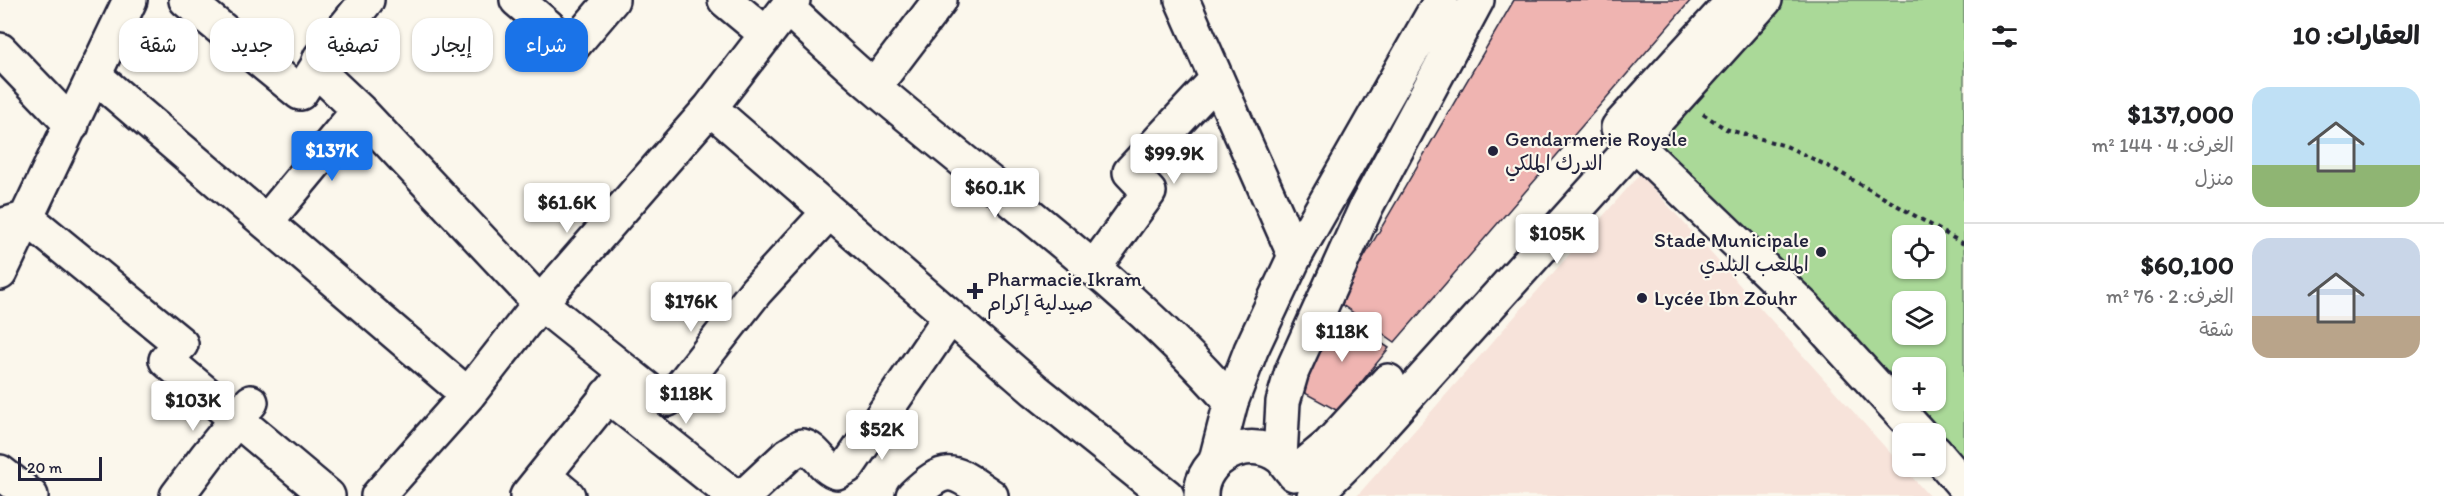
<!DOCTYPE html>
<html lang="ar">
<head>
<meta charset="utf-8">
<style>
  :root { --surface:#fff; --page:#f2f2f2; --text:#202124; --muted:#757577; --line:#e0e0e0; --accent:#1a73e8 }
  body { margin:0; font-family:Itim,"Playpen Sans Arabic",sans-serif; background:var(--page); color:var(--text); direction:rtl; height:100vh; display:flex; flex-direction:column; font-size:22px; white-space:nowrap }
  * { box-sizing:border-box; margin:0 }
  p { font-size:20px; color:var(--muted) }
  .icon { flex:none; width:33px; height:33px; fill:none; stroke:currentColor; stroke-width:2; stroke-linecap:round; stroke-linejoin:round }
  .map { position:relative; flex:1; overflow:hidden; direction:ltr }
  .panel { display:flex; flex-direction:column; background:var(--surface); width:480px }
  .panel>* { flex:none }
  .top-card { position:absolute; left:18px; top:18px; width:570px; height:54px; direction:rtl; display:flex; gap:12px }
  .controls { position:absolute; left:1892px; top:225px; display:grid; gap:12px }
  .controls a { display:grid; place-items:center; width:54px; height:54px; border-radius:12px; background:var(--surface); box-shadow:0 2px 4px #0004; font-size:30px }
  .scale { position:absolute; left:18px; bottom:15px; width:84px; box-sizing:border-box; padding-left:6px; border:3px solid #22223b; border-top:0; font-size:16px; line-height:21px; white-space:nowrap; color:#22223b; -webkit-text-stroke:4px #fbf7ec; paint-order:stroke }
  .price { position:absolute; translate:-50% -51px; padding:0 14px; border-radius:6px; background:#fff; color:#222; font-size:20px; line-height:39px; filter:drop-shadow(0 2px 3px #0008) }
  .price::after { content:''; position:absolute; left:50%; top:36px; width:18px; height:14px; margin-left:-9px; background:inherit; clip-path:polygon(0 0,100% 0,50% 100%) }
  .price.on { background:var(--accent); color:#fff }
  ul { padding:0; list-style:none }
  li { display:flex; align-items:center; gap:18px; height:150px; padding:0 24px }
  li+li { border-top:2px solid var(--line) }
  li span { display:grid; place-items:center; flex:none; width:168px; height:120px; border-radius:18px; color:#555 }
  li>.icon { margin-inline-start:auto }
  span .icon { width:72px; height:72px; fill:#fffc; stroke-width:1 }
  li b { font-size:26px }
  h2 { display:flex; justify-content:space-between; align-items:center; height:72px; padding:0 24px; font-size:26px }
  .chip { padding:0 21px; border-radius:18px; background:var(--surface); box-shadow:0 2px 4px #0004; font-size:21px; line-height:54px }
  .chip.on { background:var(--accent); color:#fff }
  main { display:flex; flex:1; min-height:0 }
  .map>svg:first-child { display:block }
  .built { fill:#f7e3da }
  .green { fill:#aad998; stroke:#667e6a; stroke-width:1.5; fill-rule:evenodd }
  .building { fill:#efb4b1; stroke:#22223b; stroke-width:1.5 }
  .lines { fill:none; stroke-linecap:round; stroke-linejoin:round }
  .minor-casing { stroke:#22223b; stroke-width:38 }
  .major-casing { stroke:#22223b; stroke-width:38 }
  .path { stroke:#22223b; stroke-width:4; stroke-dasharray:4.5 4.5; stroke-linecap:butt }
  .minor { stroke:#fbf7ec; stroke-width:33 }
  .major { stroke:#fbf7ec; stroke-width:33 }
  .poi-dot { fill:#22223b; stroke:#fbf7ec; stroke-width:2 }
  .labels { text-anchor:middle; stroke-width:4.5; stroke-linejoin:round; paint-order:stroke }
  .poi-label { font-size:21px; fill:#22223b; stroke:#fbf7ec; text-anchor:start }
</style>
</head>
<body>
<main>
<section class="panel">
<h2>العقارات: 10<svg class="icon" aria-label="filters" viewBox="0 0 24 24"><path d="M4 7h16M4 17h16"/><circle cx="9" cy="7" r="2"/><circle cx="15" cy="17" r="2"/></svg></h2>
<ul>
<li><span style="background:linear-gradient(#bfe0f5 65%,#8fb573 0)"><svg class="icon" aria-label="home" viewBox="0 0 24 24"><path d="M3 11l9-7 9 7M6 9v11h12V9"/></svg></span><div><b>$137,000</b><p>الغرف: 4 · 144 m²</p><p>منزل</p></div></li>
<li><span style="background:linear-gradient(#c9d6e8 65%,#b9a48a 0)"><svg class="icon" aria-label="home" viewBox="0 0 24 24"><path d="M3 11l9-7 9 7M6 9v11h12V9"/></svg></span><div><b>$60,100</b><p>الغرف: 2 · 76 m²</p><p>شقة</p></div></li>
</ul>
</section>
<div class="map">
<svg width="1964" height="496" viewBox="0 0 1964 496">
  <rect width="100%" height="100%" fill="#fbf7ec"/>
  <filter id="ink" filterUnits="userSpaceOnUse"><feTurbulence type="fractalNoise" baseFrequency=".0167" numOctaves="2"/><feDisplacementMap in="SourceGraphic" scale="12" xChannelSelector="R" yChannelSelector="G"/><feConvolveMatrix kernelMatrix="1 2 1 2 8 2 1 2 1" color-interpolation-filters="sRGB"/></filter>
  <g filter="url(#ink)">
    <path class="built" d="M1640 174 1902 466 1929 496H1357Z"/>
    <path class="green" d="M1754 0H1964V496L1636 135ZM1902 236H1935V268H1902ZM1902 302H1935V334H1902ZM1902 368H1935V400H1902Z"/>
    <path class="building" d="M1514 0H1691L1395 342 1338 302Z
      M1334 312 1389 348 1338 411 1303 392Z"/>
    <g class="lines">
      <g class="minor-casing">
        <path id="minor" d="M186 0 300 93 317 67
          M367 0 320 58 317 67 325 78 359 110 540 303 655 395 668 399 679 389 756 291 829 212
          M517 0 572 47 612 0
          M725 0 766 34
          M1182 0 1295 256
          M787 8C816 34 844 62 874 87 994 190 1127 283 1231 402
          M0 50 72 125
          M95 76 468 395
          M874 87 940 0
          M710 108 1035 390 1167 496
          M1618 128 1806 309 1920 434
          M266 222 359 110
          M0 226 27 218 181 344 166 360 328 496
          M1093 269 1149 192 1130 172 1217 79
          M0 273 130 0
          M607 395 734 496
          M1935 452 1964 486
          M0 472 31 496
          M544 476 568 496
          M177 496 207 456 251 402
          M378 496 468 395 540 303 710 108 793 0
          M527 496 622 378
          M744 496 788 455 802 446C817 449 822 468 837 472L848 466 950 317
          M913 496C949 462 953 471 991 496"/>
      </g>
      <g class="major-casing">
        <path id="major" d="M1620 125 1734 0
          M1280 457 1283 402 1292 371 1367 205 1477 0
          M1216 460 1231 402 1251 350 1295 256 1441 0
          M1294 474 1329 445 1388 381
          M1201 496C1200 458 1249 433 1280 457 1284 460 1288 467 1292 471
          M1314 496 1349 461 1765 0"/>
      </g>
      <path class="path" d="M1703 114 1726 129 1786 146 1834 169 1964 244"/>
      <use href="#minor" class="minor"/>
      <use href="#major" class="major"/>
    </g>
  </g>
  <g class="poi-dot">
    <circle cx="1493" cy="151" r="6"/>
    <circle cx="1821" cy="252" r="6"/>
    <path d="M972 282h6v6h6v6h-6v6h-6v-6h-6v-6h6z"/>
    <circle cx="1642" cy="298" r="6"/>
  </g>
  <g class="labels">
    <g class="poi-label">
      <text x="1505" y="146">Gendarmerie Royale<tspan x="1505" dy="24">الدرك الملكي</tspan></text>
      <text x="1809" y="247" text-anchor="end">Stade Municipale<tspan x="1809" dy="24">الملعب البلدي</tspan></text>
      <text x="987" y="286">Pharmacie Ikram<tspan x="987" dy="24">صيدلية إكرام</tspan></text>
      <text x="1654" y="305">Lycée Ibn Zouhr</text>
    </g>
  </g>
</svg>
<div class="controls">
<a><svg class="icon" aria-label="locate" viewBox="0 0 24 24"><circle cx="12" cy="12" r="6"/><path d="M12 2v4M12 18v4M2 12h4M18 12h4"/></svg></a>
<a><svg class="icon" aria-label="layers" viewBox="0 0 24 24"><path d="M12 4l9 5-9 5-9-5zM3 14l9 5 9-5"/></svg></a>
<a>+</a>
<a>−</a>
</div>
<div class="scale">20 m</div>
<b class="price on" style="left:332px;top:182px">$137K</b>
<b class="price" style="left:1174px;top:185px">$99.9K</b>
<b class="price" style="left:995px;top:219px">$60.1K</b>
<b class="price" style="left:567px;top:234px">$61.6K</b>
<b class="price" style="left:1557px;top:265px">$105K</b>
<b class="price" style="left:691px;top:333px">$176K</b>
<b class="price" style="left:1342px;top:363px">$118K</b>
<b class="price" style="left:686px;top:425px">$118K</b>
<b class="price" style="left:193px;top:432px">$103K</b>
<b class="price" style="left:882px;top:461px">$52K</b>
<div class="top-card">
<a class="chip on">شراء</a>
<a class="chip">إيجار</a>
<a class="chip">تصفية</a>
<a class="chip">جديد</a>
<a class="chip">شقة</a>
</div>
</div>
</main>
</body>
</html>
